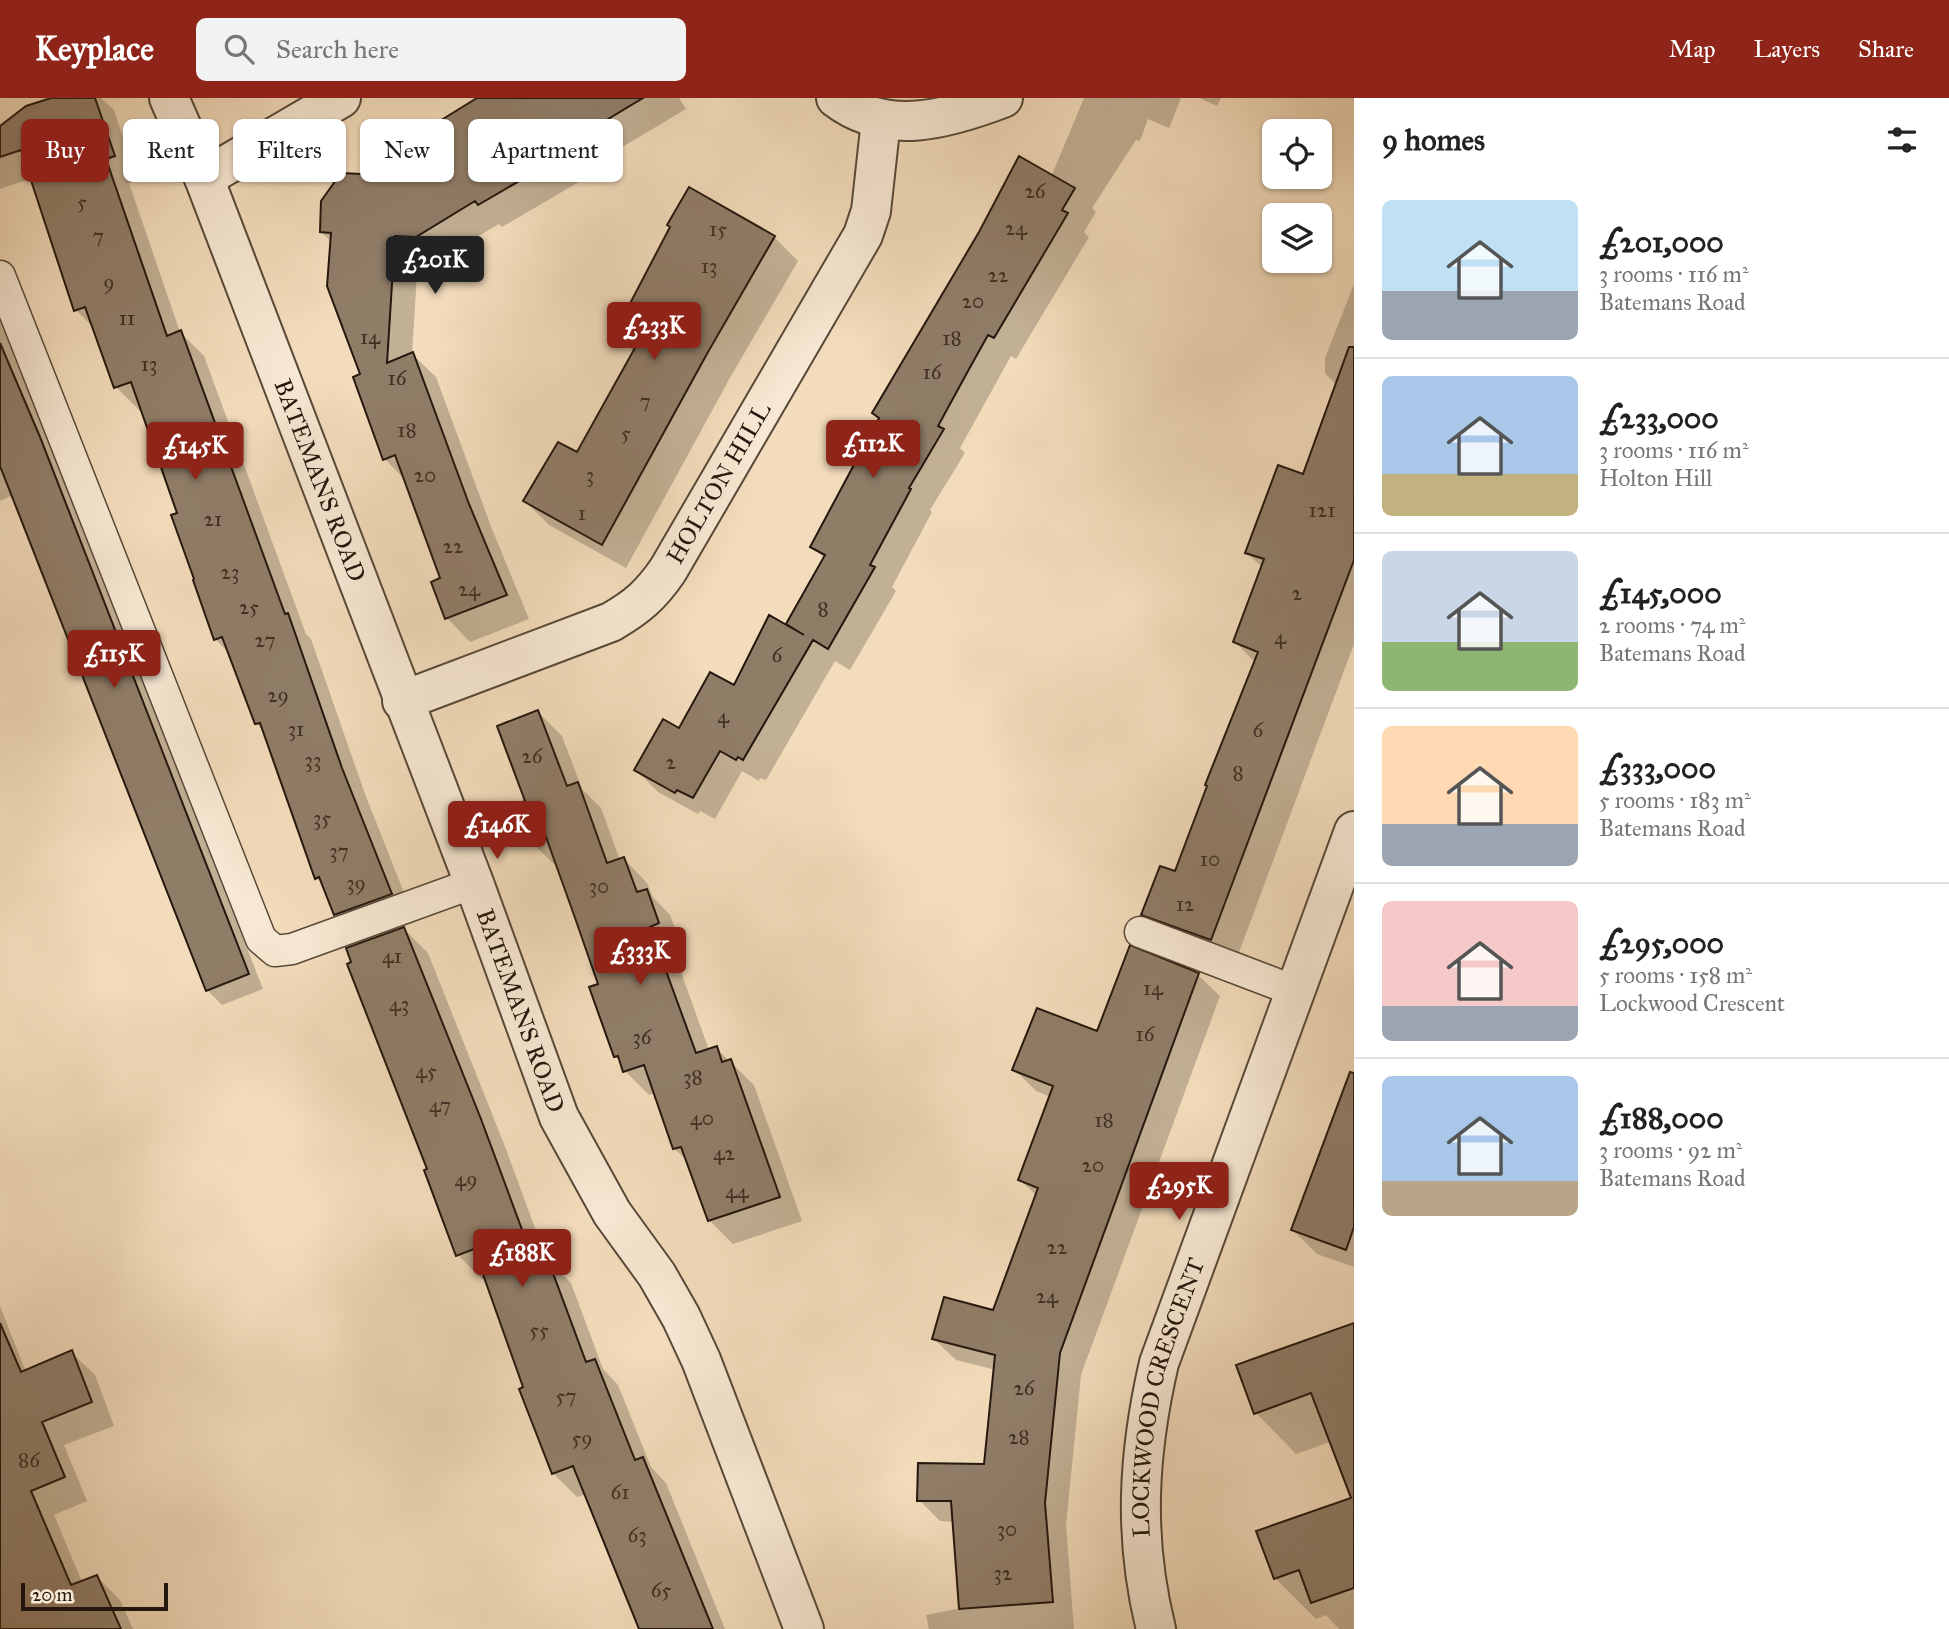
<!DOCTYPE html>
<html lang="en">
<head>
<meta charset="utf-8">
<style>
  :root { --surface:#fff; --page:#f2f2f2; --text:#222; --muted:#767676; --line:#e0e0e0; --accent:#8f2418 }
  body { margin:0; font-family:"IM FELL Great Primer",serif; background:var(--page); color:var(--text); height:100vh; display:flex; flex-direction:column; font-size:26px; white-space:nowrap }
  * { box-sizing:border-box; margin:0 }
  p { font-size:23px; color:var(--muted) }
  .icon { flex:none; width:38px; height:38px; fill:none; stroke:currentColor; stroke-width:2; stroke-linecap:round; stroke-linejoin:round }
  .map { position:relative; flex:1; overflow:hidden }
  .panel { display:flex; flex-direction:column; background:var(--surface); width:595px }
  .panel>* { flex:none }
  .banner { position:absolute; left:21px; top:21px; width:665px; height:63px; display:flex; gap:14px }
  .tools { position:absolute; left:1262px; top:21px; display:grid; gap:14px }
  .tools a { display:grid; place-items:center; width:70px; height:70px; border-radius:10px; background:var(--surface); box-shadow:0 2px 5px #0004; font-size:35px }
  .scale { position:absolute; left:21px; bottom:18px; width:147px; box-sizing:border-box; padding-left:7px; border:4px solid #25170e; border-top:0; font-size:19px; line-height:24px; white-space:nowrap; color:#25170e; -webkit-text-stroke:5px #f7e8d3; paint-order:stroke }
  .price { position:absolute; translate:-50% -60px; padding:0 16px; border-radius:7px; background:var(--accent); color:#fff; font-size:23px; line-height:46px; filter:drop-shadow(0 2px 4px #0008) }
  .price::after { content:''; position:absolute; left:50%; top:42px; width:21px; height:16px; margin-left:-10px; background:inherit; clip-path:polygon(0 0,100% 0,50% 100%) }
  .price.selected { background:#222; color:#fff }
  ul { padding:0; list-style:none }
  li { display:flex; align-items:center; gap:21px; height:175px; padding:0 28px }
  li+li { border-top:2px solid var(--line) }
  li span { display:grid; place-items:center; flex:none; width:196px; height:140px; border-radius:10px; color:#555 }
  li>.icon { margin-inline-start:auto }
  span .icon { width:84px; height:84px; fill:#fffc; stroke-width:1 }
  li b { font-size:30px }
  h2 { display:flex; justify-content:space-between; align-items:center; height:84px; padding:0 28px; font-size:30px }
  .chip { padding:0 24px; border-radius:10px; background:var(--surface); box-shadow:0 2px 5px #0004; font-size:24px; line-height:63px }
  .chip.selected { background:var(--accent); color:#fff }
  header { display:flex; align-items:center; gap:42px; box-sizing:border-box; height:98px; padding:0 35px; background:var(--accent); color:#fff }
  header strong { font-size:33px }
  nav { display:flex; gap:38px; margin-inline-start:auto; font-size:24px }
  .search { width:490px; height:63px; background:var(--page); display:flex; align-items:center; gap:18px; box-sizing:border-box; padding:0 24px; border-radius:10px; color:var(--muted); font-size:26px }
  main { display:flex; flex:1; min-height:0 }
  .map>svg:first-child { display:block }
  .shadow { fill:#0003 }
  .building { fill:#907d68; stroke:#25170e; stroke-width:2 }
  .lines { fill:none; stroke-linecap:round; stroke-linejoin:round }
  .service-casing { stroke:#584839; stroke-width:33 }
  .minor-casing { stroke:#584839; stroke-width:42 }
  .service { stroke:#f7e8d3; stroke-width:30 }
  .minor { stroke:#f7e8d3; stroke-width:38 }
  .labels { text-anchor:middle; stroke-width:5; stroke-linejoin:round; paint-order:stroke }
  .number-label { font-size:21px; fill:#403024 }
  .street-label { font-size:24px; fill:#25170e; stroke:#f7e8d3 }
</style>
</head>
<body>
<header>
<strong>Keyplace</strong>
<div class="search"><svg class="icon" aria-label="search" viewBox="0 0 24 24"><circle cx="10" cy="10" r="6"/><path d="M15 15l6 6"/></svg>Search here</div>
<nav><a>Map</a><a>Layers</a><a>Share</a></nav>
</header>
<main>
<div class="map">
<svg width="1354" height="1531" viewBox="0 0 1354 1531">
  <rect width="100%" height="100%" fill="#f3dcbb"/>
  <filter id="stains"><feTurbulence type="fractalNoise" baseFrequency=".00286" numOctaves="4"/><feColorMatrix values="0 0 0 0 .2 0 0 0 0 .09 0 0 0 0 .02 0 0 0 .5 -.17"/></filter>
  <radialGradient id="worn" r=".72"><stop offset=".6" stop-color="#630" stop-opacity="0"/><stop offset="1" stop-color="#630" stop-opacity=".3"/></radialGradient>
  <path class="shadow" d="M56 0H101L114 12 137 82 129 85 180 234 204 258 306 536 311 541 365 696 414 820 359 840 335 816 324 787 317 780 264 633 257 626 231 557 215 541 180 416 143 312 140 313 116 289 94 230 76 212 32 80 0 91V30Z
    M480 0H679L686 11 592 67 596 74 502 129 499 126 440 161H418L412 256 436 279 492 431 529 521 470 544 447 520 443 481 406 383 385 361 355 280 362 277 332 144 321 134 363 78 435 35Z
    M1084 0H1181L1169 30 1148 21 1140 43 1136 42 1092 110 1096 114 1084 134 1089 139 1016 261 1011 258 960 350 965 355 930 412 932 414 892 489 896 493 850 572 835 563 766 682 760 680 759 683 742 673 715 721 700 713 698 716 658 694 636 672 680 632 734 589 795 532 788 525 825 461 812 448 880 322 874 315 1051 79Z
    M1199 0H1221L1217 8Z
    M774 139 798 163 731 278 626 470 549 427 525 403 578 356 635 254 616 236Z
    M1354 186V546L1235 865 1167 840 1143 817 1176 776 1255 564 1235 544 1263 470 1247 455 1304 378 1337 288 1325 275V260Z
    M0 216 263 891 222 907 207 892 13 397 0 403Z
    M538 614 562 638 582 691 601 710 620 762 624 761 647 785 653 799 670 817 682 849 673 852 709 952 716 950 754 987 802 1123 733 1146 709 1122 689 1065 674 1050 655 995 649 997 625 973 622 965 615 958 600 887 558 766 555 767 531 744 528 704Z
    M404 831 428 855 504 1046 546 1160 571 1185 603 1271 618 1287 651 1369 666 1385 725 1531H641L587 1396 577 1399 553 1375 521 1292 525 1290 486 1179 482 1181 458 1157 430 1072Z
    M1198 877 1220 898 1081 1277 1066 1427 1074 1531H929L926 1517 961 1510 954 1424 940 1423 919 1402 985 1368 996 1272 956 1262 934 1241 994 1214 1037 1098 1020 1082 1051 999 1036 993 1014 971 1098 935Z
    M1337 1014 1354 1021V1169L1317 1156 1293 1132Z
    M0 1208 26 1274 71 1254 95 1277 114 1328 64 1347 87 1403 54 1417 82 1484 97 1479 120 1502 133 1531H1Z
    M1354 1227V1531H1339L1326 1517 1316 1521 1275 1480 1351 1401 1330 1344 1296 1356 1256 1315 1238 1268Z"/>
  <path class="building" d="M51 0H95L115 58 106 61 167 238 181 232 285 516 288 515 342 670 392 796 334 817 319 779 315 781 260 625 255 626 222 539 214 542 193 482 194 481 171 417 177 415 131 284 114 290 85 209 74 213 21 52 0 59V28L26 8Z
    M477 0H643L570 44 574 51 478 107 475 103 416 139 395 138 387 265 413 254 469 406 507 497 445 521 431 484 440 480 395 357 383 362 353 279 360 276 327 188 331 135 320 134 321 103 341 75 362 76 433 34 430 29Z
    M1019 58 1075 90 1062 112 1068 115 994 240 988 237 968 273 938 328 944 331 909 390 911 391 870 467 875 469 828 551 813 542 743 662 738 659 736 662 720 653 693 700 677 692 675 695 634 672 663 621 679 630 710 574 734 587 769 517 804 537 786 526 825 457 810 449 879 320 872 315 979 134Z
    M689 89 775 138 708 254 602 447 523 403 558 344 577 354 636 248 614 236 670 129 667 127Z
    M0 245 40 339 249 876 206 893 0 368Z
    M1349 249H1354V462L1211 842 1141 817 1160 768 1175 773 1207 688 1205 687 1258 554 1233 544 1264 461 1245 455 1278 367 1303 376Z
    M538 612 567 688 578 684 607 765 624 759 637 794 647 791 659 825 650 829 696 955 717 948 722 964 731 961 780 1099 708 1123 681 1049 673 1051 644 967 623 974 618 958 614 959 589 889 598 886 574 817 546 739 529 745 516 707 525 703 497 628Z
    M404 829 481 1021 534 1164 547 1159 586 1264 595 1261 635 1362 643 1359 713 1531H639L573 1368 552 1376 519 1291 523 1289 474 1151 456 1158 424 1072 427 1071 347 866 351 864 346 850Z
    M1130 847 1199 875 1060 1255 1045 1405 1053 1504 959 1511 951 1403H917L918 1365 984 1366 995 1257 932 1241 944 1199 993 1212 1038 1090 1018 1082 1053 988 1012 972 1037 910 1097 933Z
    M1350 974 1354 975V1129L1346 1152 1291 1132Z
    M0 1225 21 1274 72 1252 92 1304 42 1324 65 1379 31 1393 71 1487 97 1477 121 1531H0Z
    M1354 1225V1490L1311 1505 1299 1472 1274 1481 1256 1433 1351 1400 1311 1295 1254 1316 1236 1267Z"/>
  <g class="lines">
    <g class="service-casing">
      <path id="service" d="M0 178 261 841 275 853 292 851 474 785
        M1140 834 1295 893"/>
    </g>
    <g class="minor-casing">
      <g id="minor">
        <path id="s1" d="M169 0 204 80 474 785 559 1019 612 1115 657 1177 681 1219 701 1262 804 1531"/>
        <path d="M836 0C887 39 948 21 1003 0"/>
        <path d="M204 80 341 0"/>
        <path id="s2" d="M402 603 611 524C637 509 651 497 668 472L863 137 871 113 881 22"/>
        <path id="s3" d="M1156 1531C1133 1439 1138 1356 1159 1265L1354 733"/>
      </g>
    </g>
    <use href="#service" class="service"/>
    <use href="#minor" class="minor"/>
  </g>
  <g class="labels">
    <g class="number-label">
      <text x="1035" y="100">26</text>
      <text x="82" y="111">5</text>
      <text x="1016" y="137">24</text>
      <text x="718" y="138">15</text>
      <text x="98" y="145">7</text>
      <text x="709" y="175">13</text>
      <text x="998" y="184">22</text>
      <text x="109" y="191">9</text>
      <text x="973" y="210">20</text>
      <text x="127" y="227">11</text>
      <text x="370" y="246">14</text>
      <text x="952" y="247">18</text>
      <text x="149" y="273">13</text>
      <text x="932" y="281">16</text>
      <text x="397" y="287">16</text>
      <text x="645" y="310">7</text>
      <text x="407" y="339">18</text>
      <text x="626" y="342">5</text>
      <text x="425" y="384">20</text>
      <text x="590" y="384">3</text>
      <text x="1322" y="419">121</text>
      <text x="582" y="422">1</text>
      <text x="213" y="428">21</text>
      <text x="453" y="455">22</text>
      <text x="230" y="481">23</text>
      <text x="469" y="498">24</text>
      <text x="1297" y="502">2</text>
      <text x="249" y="516">25</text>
      <text x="823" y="518">8</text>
      <text x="1280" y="546">4</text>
      <text x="265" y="549">27</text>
      <text x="777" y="564">6</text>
      <text x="278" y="604">29</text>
      <text x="723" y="625">4</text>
      <text x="296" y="638">31</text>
      <text x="1258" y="639">6</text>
      <text x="532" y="665">26</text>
      <text x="313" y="669">33</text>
      <text x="671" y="671">2</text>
      <text x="1238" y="682">8</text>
      <text x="322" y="727">35</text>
      <text x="339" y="760">37</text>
      <text x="1210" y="768">10</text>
      <text x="356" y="792">39</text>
      <text x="599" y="795">30</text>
      <text x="1185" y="813">12</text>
      <text x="392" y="865">41</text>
      <text x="1153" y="897">14</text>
      <text x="399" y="913">43</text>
      <text x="1145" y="943">16</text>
      <text x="642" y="946">36</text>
      <text x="426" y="980">45</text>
      <text x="693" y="986">38</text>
      <text x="440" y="1014">47</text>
      <text x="702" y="1027">40</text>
      <text x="1104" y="1029">18</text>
      <text x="724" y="1062">42</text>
      <text x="1093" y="1074">20</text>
      <text x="466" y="1088">49</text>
      <text x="737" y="1100">44</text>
      <text x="1057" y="1156">22</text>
      <text x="1047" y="1205">24</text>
      <text x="539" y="1239">55</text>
      <text x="1024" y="1297">26</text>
      <text x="566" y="1305">57</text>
      <text x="1019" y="1346">28</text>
      <text x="582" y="1347">59</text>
      <text x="29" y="1369">86</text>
      <text x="620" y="1401">61</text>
      <text x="1007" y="1438">30</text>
      <text x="637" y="1444">63</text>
      <text x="1003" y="1482">32</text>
      <text x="661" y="1499">65</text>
    </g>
    <g class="street-label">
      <text dy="8" stroke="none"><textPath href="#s1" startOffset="411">BATEMANS ROAD</textPath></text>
      <text dy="8" stroke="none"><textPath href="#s2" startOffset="402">HOLTON HILL</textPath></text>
      <text dy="8" stroke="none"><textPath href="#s1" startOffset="978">BATEMANS ROAD</textPath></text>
      <text dy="8" stroke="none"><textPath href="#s3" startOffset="236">LOCKWOOD CRESCENT</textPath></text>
    </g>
  </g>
  <rect width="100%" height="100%" filter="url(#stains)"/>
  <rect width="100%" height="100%" fill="url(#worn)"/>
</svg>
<div class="tools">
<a><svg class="icon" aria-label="locate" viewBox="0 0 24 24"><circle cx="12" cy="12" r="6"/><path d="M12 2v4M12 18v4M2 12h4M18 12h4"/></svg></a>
<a><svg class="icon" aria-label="layers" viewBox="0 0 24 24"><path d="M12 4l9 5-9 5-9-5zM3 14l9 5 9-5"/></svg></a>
</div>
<div class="scale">20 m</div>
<b class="price selected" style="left:435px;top:198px">£201K</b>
<b class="price" style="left:654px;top:264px">£233K</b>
<b class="price" style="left:873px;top:382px">£112K</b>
<b class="price" style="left:195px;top:384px">£145K</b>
<b class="price" style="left:114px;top:592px">£115K</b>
<b class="price" style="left:497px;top:763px">£146K</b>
<b class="price" style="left:640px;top:889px">£333K</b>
<b class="price" style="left:1179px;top:1124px">£295K</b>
<b class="price" style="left:522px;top:1191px">£188K</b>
<div class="banner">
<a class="chip selected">Buy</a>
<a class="chip">Rent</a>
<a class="chip">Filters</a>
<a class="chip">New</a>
<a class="chip">Apartment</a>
</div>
</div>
<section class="panel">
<h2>9 homes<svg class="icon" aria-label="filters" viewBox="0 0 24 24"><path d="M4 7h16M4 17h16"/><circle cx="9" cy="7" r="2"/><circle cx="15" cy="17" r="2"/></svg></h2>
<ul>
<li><span style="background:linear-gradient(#bfe0f5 65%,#9aa5b1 0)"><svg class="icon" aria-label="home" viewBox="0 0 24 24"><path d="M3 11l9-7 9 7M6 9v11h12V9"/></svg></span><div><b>£201,000</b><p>3 rooms · 116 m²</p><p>Batemans Road</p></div></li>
<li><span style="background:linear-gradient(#a9c7e8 70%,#c2b280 0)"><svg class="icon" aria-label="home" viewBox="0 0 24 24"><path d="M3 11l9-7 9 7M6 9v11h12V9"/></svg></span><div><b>£233,000</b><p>3 rooms · 116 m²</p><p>Holton Hill</p></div></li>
<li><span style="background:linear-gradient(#c9d6e8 65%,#8fb573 0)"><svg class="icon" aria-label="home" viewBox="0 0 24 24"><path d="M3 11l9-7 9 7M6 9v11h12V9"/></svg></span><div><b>£145,000</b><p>2 rooms · 74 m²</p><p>Batemans Road</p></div></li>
<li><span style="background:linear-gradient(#ffd9b3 70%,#9aa5b1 0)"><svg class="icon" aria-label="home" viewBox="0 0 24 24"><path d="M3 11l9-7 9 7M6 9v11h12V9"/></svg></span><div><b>£333,000</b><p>5 rooms · 183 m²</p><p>Batemans Road</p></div></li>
<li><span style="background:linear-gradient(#f6c9c9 75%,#9aa5b1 0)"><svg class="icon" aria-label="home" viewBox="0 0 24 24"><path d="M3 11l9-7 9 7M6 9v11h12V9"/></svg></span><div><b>£295,000</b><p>5 rooms · 158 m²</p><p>Lockwood Crescent</p></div></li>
<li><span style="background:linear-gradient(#a9c7e8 75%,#b9a48a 0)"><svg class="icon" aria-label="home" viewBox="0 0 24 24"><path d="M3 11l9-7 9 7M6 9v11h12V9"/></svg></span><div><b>£188,000</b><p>3 rooms · 92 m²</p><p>Batemans Road</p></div></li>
</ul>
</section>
</main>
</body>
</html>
